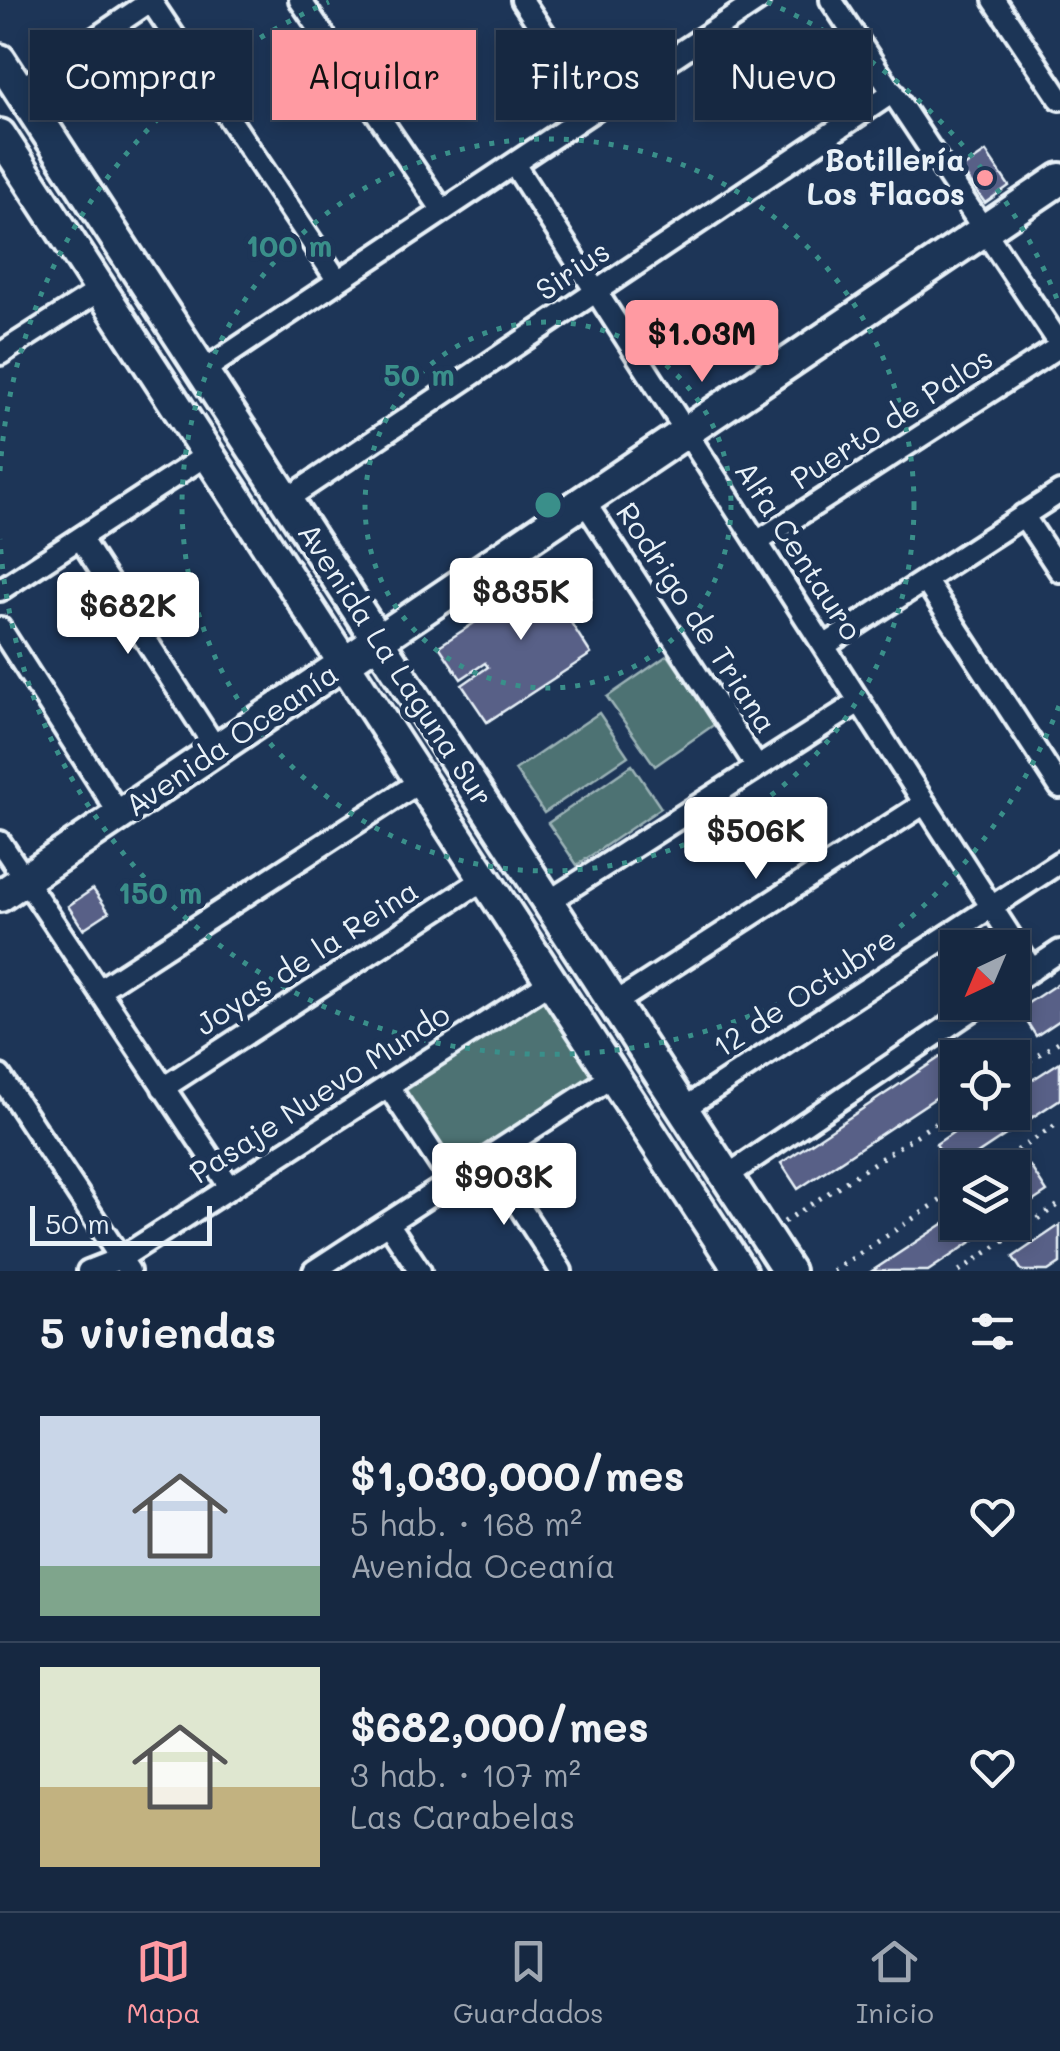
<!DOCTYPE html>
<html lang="es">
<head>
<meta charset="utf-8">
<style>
  :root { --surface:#162841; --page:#1f3048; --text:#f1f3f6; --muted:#9ea6b1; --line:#35445a; --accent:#ff9aa2 }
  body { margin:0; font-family:Mali,sans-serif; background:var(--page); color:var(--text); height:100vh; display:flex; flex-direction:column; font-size:38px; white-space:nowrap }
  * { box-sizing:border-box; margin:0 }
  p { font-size:32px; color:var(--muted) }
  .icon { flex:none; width:55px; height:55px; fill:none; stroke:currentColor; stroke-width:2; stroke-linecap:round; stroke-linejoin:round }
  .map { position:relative; height:1271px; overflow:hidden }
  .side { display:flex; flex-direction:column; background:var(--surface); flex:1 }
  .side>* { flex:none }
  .top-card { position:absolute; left:30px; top:30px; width:1000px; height:90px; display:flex; gap:20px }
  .needle { width:65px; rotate:224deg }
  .fabs { position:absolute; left:940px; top:930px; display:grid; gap:20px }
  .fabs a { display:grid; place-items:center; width:90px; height:90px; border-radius:0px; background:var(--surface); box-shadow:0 5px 15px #0003,0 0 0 2px var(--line); font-size:50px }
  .scale { position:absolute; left:30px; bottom:25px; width:182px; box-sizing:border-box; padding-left:10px; border:5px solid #e8f1f8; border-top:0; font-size:28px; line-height:35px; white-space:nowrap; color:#e8f1f8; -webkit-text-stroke:8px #1d3557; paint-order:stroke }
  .price { position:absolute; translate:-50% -85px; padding:0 22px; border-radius:10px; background:#fff; color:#222; font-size:32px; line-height:65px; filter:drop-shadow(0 2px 5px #0008) }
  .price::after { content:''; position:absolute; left:50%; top:60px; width:30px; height:22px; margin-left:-15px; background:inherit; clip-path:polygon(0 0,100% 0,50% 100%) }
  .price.selected { background:var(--accent); color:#111 }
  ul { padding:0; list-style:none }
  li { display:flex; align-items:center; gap:30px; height:250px; padding:0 40px }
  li+li { border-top:2px solid var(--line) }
  li span { display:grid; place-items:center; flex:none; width:280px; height:200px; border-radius:0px; color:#555 }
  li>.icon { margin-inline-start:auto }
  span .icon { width:120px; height:120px; fill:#fffc; stroke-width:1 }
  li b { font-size:42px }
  h2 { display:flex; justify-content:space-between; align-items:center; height:120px; padding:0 40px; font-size:42px }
  .pill { padding:0 35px; border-radius:0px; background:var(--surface); box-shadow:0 5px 15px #0003,0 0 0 2px var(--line); font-size:35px; line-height:90px }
  .pill.selected { background:var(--accent); color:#111 }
  .menu { display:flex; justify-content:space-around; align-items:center; height:140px; border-top:2px solid var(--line); background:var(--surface); font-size:28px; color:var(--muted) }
  .menu a { display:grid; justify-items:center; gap:5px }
  .menu .selected { color:var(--accent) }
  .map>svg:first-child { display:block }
  .green { fill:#4e7273; stroke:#9bb2b6; stroke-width:2.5 }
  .building { fill:#596187; stroke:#e8f1f8; stroke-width:2.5 }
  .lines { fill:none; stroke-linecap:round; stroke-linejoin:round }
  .street-casing { stroke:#e8f1f8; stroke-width:28 }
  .secondary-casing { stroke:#e8f1f8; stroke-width:38 }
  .path { stroke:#e8f1f8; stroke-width:5; stroke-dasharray:2.5 8; stroke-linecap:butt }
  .street { stroke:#1d3557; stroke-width:20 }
  .secondary { stroke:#1d3557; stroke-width:30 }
  .ring { fill:none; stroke:#3a8f8a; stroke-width:5; stroke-dasharray:5 10 }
  .poi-dot { fill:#ff9aa2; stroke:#1d3557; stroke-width:4 }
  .labels { text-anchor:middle; stroke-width:10; stroke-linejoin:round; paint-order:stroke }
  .poi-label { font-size:30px; font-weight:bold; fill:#e8f1f8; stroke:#1d3557; text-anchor:end }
  .street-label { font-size:30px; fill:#e8f1f8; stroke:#1d3557 }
  .centre { fill:#3a8f8a; stroke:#1d3557; stroke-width:5 }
  .ring-label { font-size:30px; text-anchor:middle; font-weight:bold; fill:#3a8f8a; stroke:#1d3557; stroke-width:10; stroke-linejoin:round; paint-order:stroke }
</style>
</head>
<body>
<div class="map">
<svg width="1060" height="1271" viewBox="0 0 1060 1271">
  <rect width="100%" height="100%" fill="#1d3557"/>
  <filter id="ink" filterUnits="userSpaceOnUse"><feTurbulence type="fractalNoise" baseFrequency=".01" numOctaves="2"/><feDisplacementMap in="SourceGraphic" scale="20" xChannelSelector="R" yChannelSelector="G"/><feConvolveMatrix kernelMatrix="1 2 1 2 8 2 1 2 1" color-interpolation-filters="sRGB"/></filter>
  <g filter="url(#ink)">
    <path class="green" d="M668 655 715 724 655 766 607 697Z
      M599 713 628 756 544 813 515 770Z
      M632 765 661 808 577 865 548 823Z
      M545 995 600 1075 456 1173 402 1093Z"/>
    <path class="building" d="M986 152 1009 186 985 203 961 169Z
      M567 562 591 599 566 615 591 654 487 722 462 685 488 667 485 663 461 679 439 646Z
      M93 889 109 912 83 929 68 906Z
      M1060 982V1020L1036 1036 1019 1009Z
      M954 1048 960 1058 958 1083 798 1189 781 1163Z
      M1060 1062V1099L953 1170 936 1144 983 1112H1012V1093Z
      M1030 1166 1047 1192 1012 1215V1178Z
      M958 1214V1222H1001L928 1271H872Z
      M1060 1225V1263L1048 1271H1022L1013 1257Z"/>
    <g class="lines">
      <g class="street-casing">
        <path id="street" d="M150 0 338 281
          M300 0 443 211
          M522 0 595 109
          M831 0 1060 344
          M994 0 1060 99
          M19 90 152 0
          M514 164 1032 970
          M0 354 100 290
          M203 371 759 0
          M287 499 893 92
          M584 501 757 767
          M1023 515 1060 571
          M80 538 217 750
          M757 542 1060 346
          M925 580 1060 787
          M0 590 208 454
          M0 628 120 815
          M824 646 1060 492
          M0 842 230 1187
          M548 902 859 702
          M1012 983 1060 951
          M99 990 421 781
          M615 1003 925 803
          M0 1076 129 1271
          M388 1086 451 1181
          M163 1088 484 879
          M683 1109 1060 862
          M488 1158 561 1271
          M727 1176 984 1002
          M388 1223 420 1271
          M88 1271 121 1258 551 981
          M314 1271 613 1076"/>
      </g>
      <g class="secondary-casing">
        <path id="secondary" d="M0 60 788 1271
          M0 135 740 1271
          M0 896 1060 179"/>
      </g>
      <path class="path" d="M1012 1072 1060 1041
        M991 1168 1060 1122
        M784 1222 958 1108
        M833 1271 958 1189
        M959 1271 1060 1204"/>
      <use href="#street" class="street"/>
      <use href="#secondary" class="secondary"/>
    </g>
  </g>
  <g class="ring">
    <circle cx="548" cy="505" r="183"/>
    <circle cx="548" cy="505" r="366"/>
    <path d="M1059 706A549 549 0 0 1 0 539M0 471A549 549 0 0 1 329 2M767 2A549 549 0 0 1 1059 304"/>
  </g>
  <circle class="poi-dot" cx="985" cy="178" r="10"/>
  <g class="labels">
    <g class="poi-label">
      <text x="965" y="171">Botillería<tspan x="965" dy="34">Los Flacos</tspan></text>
    </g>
    <g class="street-label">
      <text transform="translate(573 271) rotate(-34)" y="10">Sirius</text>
      <text transform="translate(892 419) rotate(-33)" y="10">Puerto de Palos</text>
      <text transform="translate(798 551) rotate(57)" y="10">Alfa Centauro</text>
      <text transform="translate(696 618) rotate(57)" y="10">Rodrigo de Triana</text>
      <text transform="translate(395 665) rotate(57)" y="10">Avenida La Laguna Sur</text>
      <text transform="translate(232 740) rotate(-34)" y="10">Avenida Oceanía</text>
      <text transform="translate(307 958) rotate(-33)" y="10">Joyas de la Reina</text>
      <text transform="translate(805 993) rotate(-33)" y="10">12 de Octubre</text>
      <text transform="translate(320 1094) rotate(-33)" y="10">Pasaje Nuevo Mundo</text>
    </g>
  </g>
  <circle cx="548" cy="505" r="15" class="centre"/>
  <g class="ring-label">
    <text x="289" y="257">100 m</text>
    <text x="419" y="386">50 m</text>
    <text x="160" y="904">150 m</text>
  </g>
</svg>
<div class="fabs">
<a><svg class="needle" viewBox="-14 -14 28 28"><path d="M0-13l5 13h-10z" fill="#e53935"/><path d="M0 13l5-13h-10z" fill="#9ea6b1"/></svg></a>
<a><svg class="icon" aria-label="locate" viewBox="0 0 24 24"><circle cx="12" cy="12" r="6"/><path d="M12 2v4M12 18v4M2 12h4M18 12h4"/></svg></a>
<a><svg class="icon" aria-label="layers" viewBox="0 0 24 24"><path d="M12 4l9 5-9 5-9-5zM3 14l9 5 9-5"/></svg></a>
</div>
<div class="scale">50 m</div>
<b class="price selected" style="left:702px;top:385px">$1.03M</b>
<b class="price" style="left:521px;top:643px">$835K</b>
<b class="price" style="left:128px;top:657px">$682K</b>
<b class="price" style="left:756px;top:882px">$506K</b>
<b class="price" style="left:504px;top:1228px">$903K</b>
<div class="top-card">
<a class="pill">Comprar</a>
<a class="pill selected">Alquilar</a>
<a class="pill">Filtros</a>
<a class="pill">Nuevo</a>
</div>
</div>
<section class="side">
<h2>5 viviendas<svg class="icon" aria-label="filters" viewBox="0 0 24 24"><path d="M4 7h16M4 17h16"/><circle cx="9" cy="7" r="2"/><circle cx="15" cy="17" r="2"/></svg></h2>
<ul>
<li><span style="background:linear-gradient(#c9d6e8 75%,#7fa58c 0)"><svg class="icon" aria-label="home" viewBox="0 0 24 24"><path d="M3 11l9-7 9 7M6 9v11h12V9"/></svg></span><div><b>$1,030,000/mes</b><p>5 hab. · 168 m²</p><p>Avenida Oceanía</p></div><svg class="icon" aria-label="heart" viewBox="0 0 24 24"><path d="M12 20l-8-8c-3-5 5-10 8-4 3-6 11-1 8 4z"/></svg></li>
<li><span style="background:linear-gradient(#dfe7d0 60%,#c2b280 0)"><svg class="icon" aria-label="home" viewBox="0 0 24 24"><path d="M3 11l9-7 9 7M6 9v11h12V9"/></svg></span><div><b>$682,000/mes</b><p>3 hab. · 107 m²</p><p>Las Carabelas</p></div><svg class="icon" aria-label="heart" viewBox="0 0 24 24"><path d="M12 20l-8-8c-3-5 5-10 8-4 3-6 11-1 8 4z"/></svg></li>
</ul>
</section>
<nav class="menu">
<a class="selected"><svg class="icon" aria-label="map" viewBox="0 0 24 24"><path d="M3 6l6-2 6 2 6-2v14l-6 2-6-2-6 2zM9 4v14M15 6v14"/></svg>Mapa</a>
<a><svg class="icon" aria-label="saved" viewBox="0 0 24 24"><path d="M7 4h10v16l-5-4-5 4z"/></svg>Guardados</a>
<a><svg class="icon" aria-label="home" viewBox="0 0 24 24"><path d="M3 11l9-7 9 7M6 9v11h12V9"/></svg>Inicio</a>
</nav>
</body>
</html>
